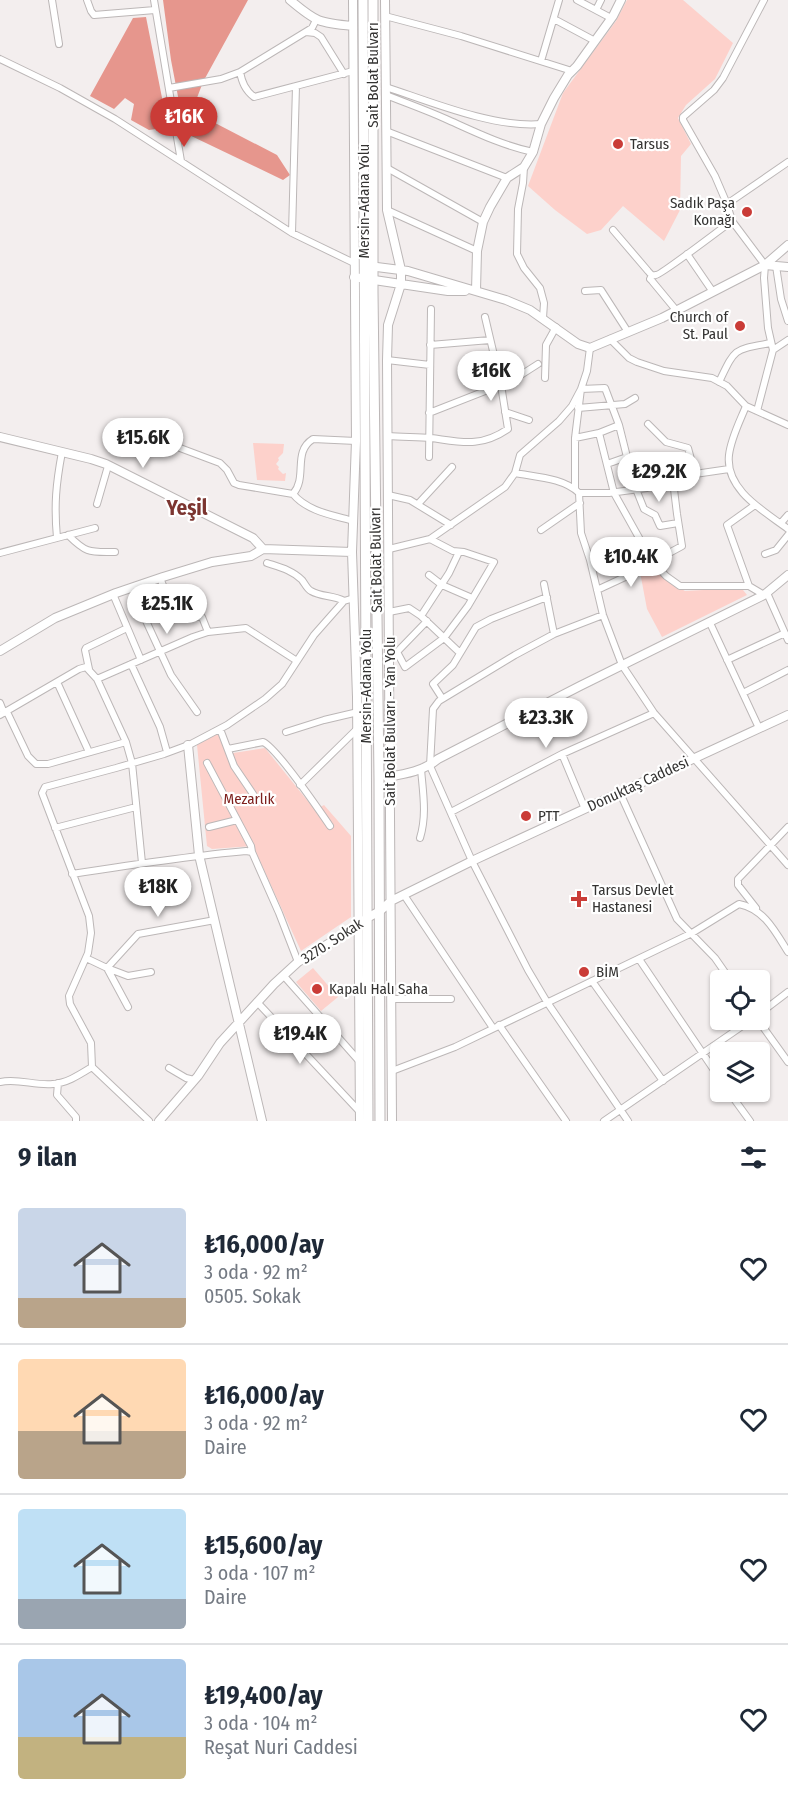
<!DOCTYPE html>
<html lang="tr">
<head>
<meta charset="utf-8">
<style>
  :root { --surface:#fff; --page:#f2f2f3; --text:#1f2937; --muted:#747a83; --line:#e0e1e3; --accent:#ca3c37 }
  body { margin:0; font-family:"Fira Sans Condensed",sans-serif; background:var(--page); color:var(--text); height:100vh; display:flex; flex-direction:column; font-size:22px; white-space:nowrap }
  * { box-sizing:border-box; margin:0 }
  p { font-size:20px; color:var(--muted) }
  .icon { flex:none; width:33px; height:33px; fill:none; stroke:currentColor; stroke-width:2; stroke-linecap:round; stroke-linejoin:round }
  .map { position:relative; height:1121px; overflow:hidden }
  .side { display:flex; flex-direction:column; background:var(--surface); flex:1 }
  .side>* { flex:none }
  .buttons { position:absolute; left:710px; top:970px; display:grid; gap:12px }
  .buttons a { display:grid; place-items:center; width:60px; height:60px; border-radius:6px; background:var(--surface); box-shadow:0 2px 4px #0004; font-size:30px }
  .price { position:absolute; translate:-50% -51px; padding:0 14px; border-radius:21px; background:#fff; color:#222; font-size:20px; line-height:39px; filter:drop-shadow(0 2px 3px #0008) }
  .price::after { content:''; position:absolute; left:50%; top:36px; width:18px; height:14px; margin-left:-9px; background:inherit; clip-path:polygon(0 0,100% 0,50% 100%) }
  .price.selected { background:var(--accent); color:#fff }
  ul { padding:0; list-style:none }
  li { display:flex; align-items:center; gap:18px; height:150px; padding:0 18px }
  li+li { border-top:2px solid var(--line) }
  li span { display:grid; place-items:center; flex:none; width:168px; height:120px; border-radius:6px; color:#555 }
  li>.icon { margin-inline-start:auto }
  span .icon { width:72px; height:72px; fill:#fffc; stroke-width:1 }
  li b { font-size:26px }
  h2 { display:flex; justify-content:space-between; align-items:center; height:72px; padding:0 18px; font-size:26px }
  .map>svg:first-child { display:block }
  .green { fill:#fdd1cb }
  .forest { fill:#e6968d }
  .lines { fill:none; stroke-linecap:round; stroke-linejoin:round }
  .minor-casing { stroke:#bcb7b7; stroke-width:8 }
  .tertiary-casing { stroke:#bcb7b7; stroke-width:10 }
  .trunk-casing { stroke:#bcb7b7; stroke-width:11 }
  .minor { stroke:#fff; stroke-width:6 }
  .tertiary { stroke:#fff; stroke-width:8 }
  .trunk { stroke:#fff; stroke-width:9 }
  .poi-dot { fill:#ca3c37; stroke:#fff; stroke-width:2 }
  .labels { text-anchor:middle; stroke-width:4.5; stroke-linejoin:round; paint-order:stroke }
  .street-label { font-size:15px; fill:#343332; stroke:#fff }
  .poi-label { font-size:15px; fill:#343332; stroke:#fff; text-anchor:start }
  .park-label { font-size:15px; fill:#7e211e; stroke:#fff }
  .district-label { font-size:21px; font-weight:bold; fill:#7c3530; stroke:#fff }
</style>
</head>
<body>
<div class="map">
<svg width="788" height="1121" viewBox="0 0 788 1121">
  <rect width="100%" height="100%" fill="#f3eeee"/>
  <path class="green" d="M627 0H683L733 43 715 79 686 105 678 118 691 144 681 156 680 210 664 241 623 206 601 230 587 234 555 210 528 186 563 93 616 21Z
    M253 443 284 444 283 453 278 458 279 460 276 464 279 467 278 469 283 474 286 473 285 481 257 480Z
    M650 566 674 585 685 591 739 588 743 590 747 595 662 637 647 609 640 572Z
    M221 732 233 753 265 748 315 810 324 805 351 836V917L301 951 253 846 212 849 207 846 197 745Z
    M313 968 338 997 321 1011 296 982Z"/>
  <path class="forest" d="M163 0H248L203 82 192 111 277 155 290 175 283 180 185 133 171 60Z
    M146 17 167 123 156 129 149 130 131 120 134 104 125 98 114 109 90 96 133 18Z"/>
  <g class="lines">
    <g class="minor-casing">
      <path id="minor" d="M52 0 59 44
        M87 0 91 11 94 15 155 10
        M154 0 181 161
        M577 0 611 18
        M596 10 601 0
        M385 16 461 36 572 71
        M554 19 595 41
        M306 32 315 33 321 37 344 74
        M0 59 60 88 115 119 292 233 354 263
        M541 61 559 0
        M240 72C242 82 245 90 254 97L353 71
        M386 87C431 102 494 128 541 124
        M169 88 221 79 240 72 312 28 316 20
        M386 95C406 103 426 110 446 119 475 132 501 145 533 152
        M386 131 507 178
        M524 167 523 183 518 209 517 254 524 268 540 288 544 303 543 318
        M387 168 483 222
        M727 204 788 162
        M387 210 477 251
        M613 230 648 271C651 274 651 276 656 275 661 275 722 228 732 221
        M292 233 296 86
        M687 254 713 292
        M776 266 781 299 788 321
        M652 275 650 279 652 281 676 310
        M585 291 601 290 628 332
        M610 339 629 358 637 362 664 371 712 378 727 386 746 406 788 425
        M430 345 490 340
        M773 350 788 340
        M387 360 430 365
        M545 378 546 345 556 327
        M719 382C736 347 733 350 771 343
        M746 406C740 421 731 438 729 455 725 490 764 511 788 529
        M578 408 625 404 635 398
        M757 411 773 350 768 328 764 278 765 265 732 221 727 204 715 176 683 120V117L714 90 723 78 764 0
        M505 412 529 420
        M429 413 513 380 538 364
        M648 424 666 442 688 448 695 474
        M149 425 172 445 220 463 227 470 234 483 239 485 293 494C308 477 292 452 313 439L356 441
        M599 433 614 493 652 561 666 576 680 586H749
        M388 436C402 437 417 437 431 438 461 442 480 448 508 429L501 385 485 317
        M575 438 599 433 619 425
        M429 457 431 309
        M515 473C536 477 564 478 579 493H609L647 488 695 474 729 469
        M575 489V438L581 389 605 388 619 425 627 457 607 464
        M636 489 644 509 655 515 660 526 678 523
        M579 493 581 533 590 560 603 615 622 665 654 713 788 865
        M293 494C307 511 332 515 353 521
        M388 495 410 500 451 525
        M97 504 108 466
        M418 504 452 467
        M755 505 727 525 749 586 764 595
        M781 523 788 515
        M541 530 580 503
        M68 535C87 554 90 552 115 552
        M57 538C54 505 56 484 62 452
        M389 549 430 539 505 487 515 473 520 455 559 421 572 406 581 389 587 371 590 348
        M0 553 95 528
        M765 554 776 550 788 535
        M267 563C279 567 292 570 302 580 305 584 307 589 311 591 321 597 333 595 344 601
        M429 575 442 585 472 598
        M160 578 173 610 184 616 202 617 208 632
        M544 584 554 634
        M597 590 625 577 682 546 677 514 673 481
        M767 593 788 640
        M113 594 141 660
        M141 610 171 675 197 712
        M389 612 409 608 421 616 449 573 459 552
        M603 615 554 634 515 655 439 701 433 709 430 766 472 861 528 970 547 1002 628 1121
        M421 616 460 653
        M710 623 759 728
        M395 652H397L427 621
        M397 652 405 667 444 638 468 606 494 562 464 552 453 551 430 539
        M727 660 785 633
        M131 664 160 727 167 752
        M89 669 85 650 86 648 127 628
        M97 679 193 637 208 632 246 628 297 661
        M57 682 89 752
        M743 693 788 670
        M442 698 433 684 453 665 476 627 491 619 547 597
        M0 703 4 713
        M7 712 28 756 36 764H48L126 742
        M0 715 79 669 86 667 97 679 126 742 132 763 142 863
        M220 729 234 766 253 794
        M286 732 324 720 358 712
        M228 749 263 742C277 748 319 810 330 826
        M562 754 585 809
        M207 763 251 846 252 852 279 913 298 962
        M300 785 357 729
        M620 793 677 919 715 958 731 981
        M451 812 562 754 654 713
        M209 827 237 820
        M55 828 136 807
        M420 838C427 815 423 793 421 769
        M72 874C130 865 188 856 246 851L252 852
        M404 895 493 1028
        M756 908 738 885V879L788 827
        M86 958 107 968 128 1007
        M639 959 720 1079
        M151 972 128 976 107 968 138 934 215 920
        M283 975 360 1062
        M592 981 663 1081
        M392 999H451
        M257 1002 360 1112
        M759 1014 788 992
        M758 1020 788 1062
        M499 1025 566 1121
        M169 1068 186 1078 194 1080
        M392 1071 455 1047 692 933 739 904C764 909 775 931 788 952
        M0 1082C18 1078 35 1086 53 1084 67 1083 79 1075 92 1067
        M58 1083 57 1095 76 1117V1121
        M729 1092 750 1121
        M149 1121 92 1067 91 1043 70 1004 69 996 88 953 91 933 89 916 42 793 45 787 116 768 164 754 191 744 227 725 265 699 282 684 314 635 344 601 354 598
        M604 1121 751 1020"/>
    </g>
    <g class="tertiary-casing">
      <path id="tertiary" d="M290 0C316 22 319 23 353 26
        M353 0 356 441 352 552 357 697 360 1121
        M385 0 387 210 401 270V284L388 325 387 360 392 1121
        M765 265 788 267
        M369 266 408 271 506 300 530 310 578 344 590 348 662 318 765 265 788 245
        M354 277 448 291H465
        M476 291 477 251 483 222 490 207 507 178 524 167 533 152 541 124 554 98 568 75 577 66 613 16 621 0
        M0 437 91 459 106 464 253 538 263 549
        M0 651 55 618 116 593 163 577 212 562 251 556 263 549 352 552
        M188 745 199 855 262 1121
        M387 777C405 774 424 771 438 759L580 686 764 595 788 575
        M159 1121 198 1076 220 1043 274 984 298 962 358 926 367 918 380 911 391 901 472 861 788 715"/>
    </g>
    <g class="trunk-casing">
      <path id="trunk" d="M363 0 368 1121
        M373 0V292L379 778 380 1121"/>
    </g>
    <use href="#minor" class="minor"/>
    <use href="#tertiary" class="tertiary"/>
    <use href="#trunk" class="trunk"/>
  </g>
  <g class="poi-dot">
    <circle cx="618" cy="144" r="6"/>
    <circle cx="747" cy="212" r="6"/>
    <circle cx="740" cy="326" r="6"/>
    <circle cx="526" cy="816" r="6"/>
    <path d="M576 890h6v6h6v6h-6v6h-6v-6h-6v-6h6z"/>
    <circle cx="584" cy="972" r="6"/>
    <circle cx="317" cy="989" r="6"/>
  </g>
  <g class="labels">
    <g class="street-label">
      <text transform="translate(373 75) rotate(-90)" y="5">Sait Bolat Bulvarı</text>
      <text transform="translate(364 201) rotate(-90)" y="5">Mersin-Adana Yolu</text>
      <text transform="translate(376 560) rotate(-91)" y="5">Sait Bolat Bulvarı</text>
      <text transform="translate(366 686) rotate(-90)" y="5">Mersin-Adana Yolu</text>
      <text transform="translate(390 721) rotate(-90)" y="5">Sait Bolat Bulvarı - Yan Yolu</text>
      <text transform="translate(638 784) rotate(-25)" y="5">Donuktaş Caddesi</text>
      <text transform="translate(332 941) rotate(-33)" y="5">3270. Sokak</text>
    </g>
    <g class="poi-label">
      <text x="630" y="149">Tarsus</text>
      <text x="735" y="208" text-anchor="end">Sadık Paşa<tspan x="735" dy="17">Konağı</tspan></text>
      <text x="728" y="322" text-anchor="end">Church of<tspan x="728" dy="17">St. Paul</tspan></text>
      <text x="538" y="821">PTT</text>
      <text x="592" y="895">Tarsus Devlet<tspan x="592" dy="17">Hastanesi</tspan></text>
      <text x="596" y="977">BİM</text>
      <text x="329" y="994">Kapalı Halı Saha</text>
    </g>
    <g class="park-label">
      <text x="249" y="804">Mezarlık</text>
    </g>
    <g class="district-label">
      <text x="187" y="515">Yeşil</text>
    </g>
  </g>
</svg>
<div class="buttons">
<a><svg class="icon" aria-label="locate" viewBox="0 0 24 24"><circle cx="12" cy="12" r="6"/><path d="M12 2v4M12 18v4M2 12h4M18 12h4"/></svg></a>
<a><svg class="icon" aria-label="layers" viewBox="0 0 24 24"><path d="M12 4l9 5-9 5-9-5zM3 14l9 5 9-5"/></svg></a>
</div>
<b class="price selected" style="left:184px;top:148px">₺16K</b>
<b class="price" style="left:491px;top:402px">₺16K</b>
<b class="price" style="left:143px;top:469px">₺15.6K</b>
<b class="price" style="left:659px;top:503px">₺29.2K</b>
<b class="price" style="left:631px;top:588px">₺10.4K</b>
<b class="price" style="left:167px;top:635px">₺25.1K</b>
<b class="price" style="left:546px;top:749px">₺23.3K</b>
<b class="price" style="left:158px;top:918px">₺18K</b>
<b class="price" style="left:300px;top:1065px">₺19.4K</b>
</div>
<section class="side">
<h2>9 ilan<svg class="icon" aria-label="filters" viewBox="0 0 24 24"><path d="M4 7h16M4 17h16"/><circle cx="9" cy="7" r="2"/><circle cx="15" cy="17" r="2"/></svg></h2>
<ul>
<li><span style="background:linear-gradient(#c9d6e8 75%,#b9a48a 0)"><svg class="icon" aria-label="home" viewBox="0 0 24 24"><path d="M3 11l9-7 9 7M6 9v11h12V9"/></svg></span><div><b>₺16,000/ay</b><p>3 oda · 92 m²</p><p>0505. Sokak</p></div><svg class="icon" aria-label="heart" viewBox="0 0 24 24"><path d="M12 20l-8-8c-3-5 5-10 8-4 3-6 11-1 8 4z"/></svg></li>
<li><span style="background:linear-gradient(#ffd9b3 60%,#b9a48a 0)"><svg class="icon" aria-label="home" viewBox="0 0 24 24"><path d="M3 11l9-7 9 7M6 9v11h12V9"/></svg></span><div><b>₺16,000/ay</b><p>3 oda · 92 m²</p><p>Daire</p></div><svg class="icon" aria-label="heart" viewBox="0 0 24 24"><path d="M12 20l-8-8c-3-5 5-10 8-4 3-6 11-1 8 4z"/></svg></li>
<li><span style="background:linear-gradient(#bfe0f5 75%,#9aa5b1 0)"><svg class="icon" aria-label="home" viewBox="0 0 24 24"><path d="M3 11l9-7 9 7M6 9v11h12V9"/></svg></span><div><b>₺15,600/ay</b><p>3 oda · 107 m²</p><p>Daire</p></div><svg class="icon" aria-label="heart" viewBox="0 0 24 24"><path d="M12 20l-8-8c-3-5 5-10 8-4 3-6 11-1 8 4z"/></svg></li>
<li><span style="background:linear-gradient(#a9c7e8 65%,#c2b280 0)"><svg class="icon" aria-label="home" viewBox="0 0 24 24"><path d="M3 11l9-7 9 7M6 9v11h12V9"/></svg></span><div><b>₺19,400/ay</b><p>3 oda · 104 m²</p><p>Reşat Nuri Caddesi</p></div><svg class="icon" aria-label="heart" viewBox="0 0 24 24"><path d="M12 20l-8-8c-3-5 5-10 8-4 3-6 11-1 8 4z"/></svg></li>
</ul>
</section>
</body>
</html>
